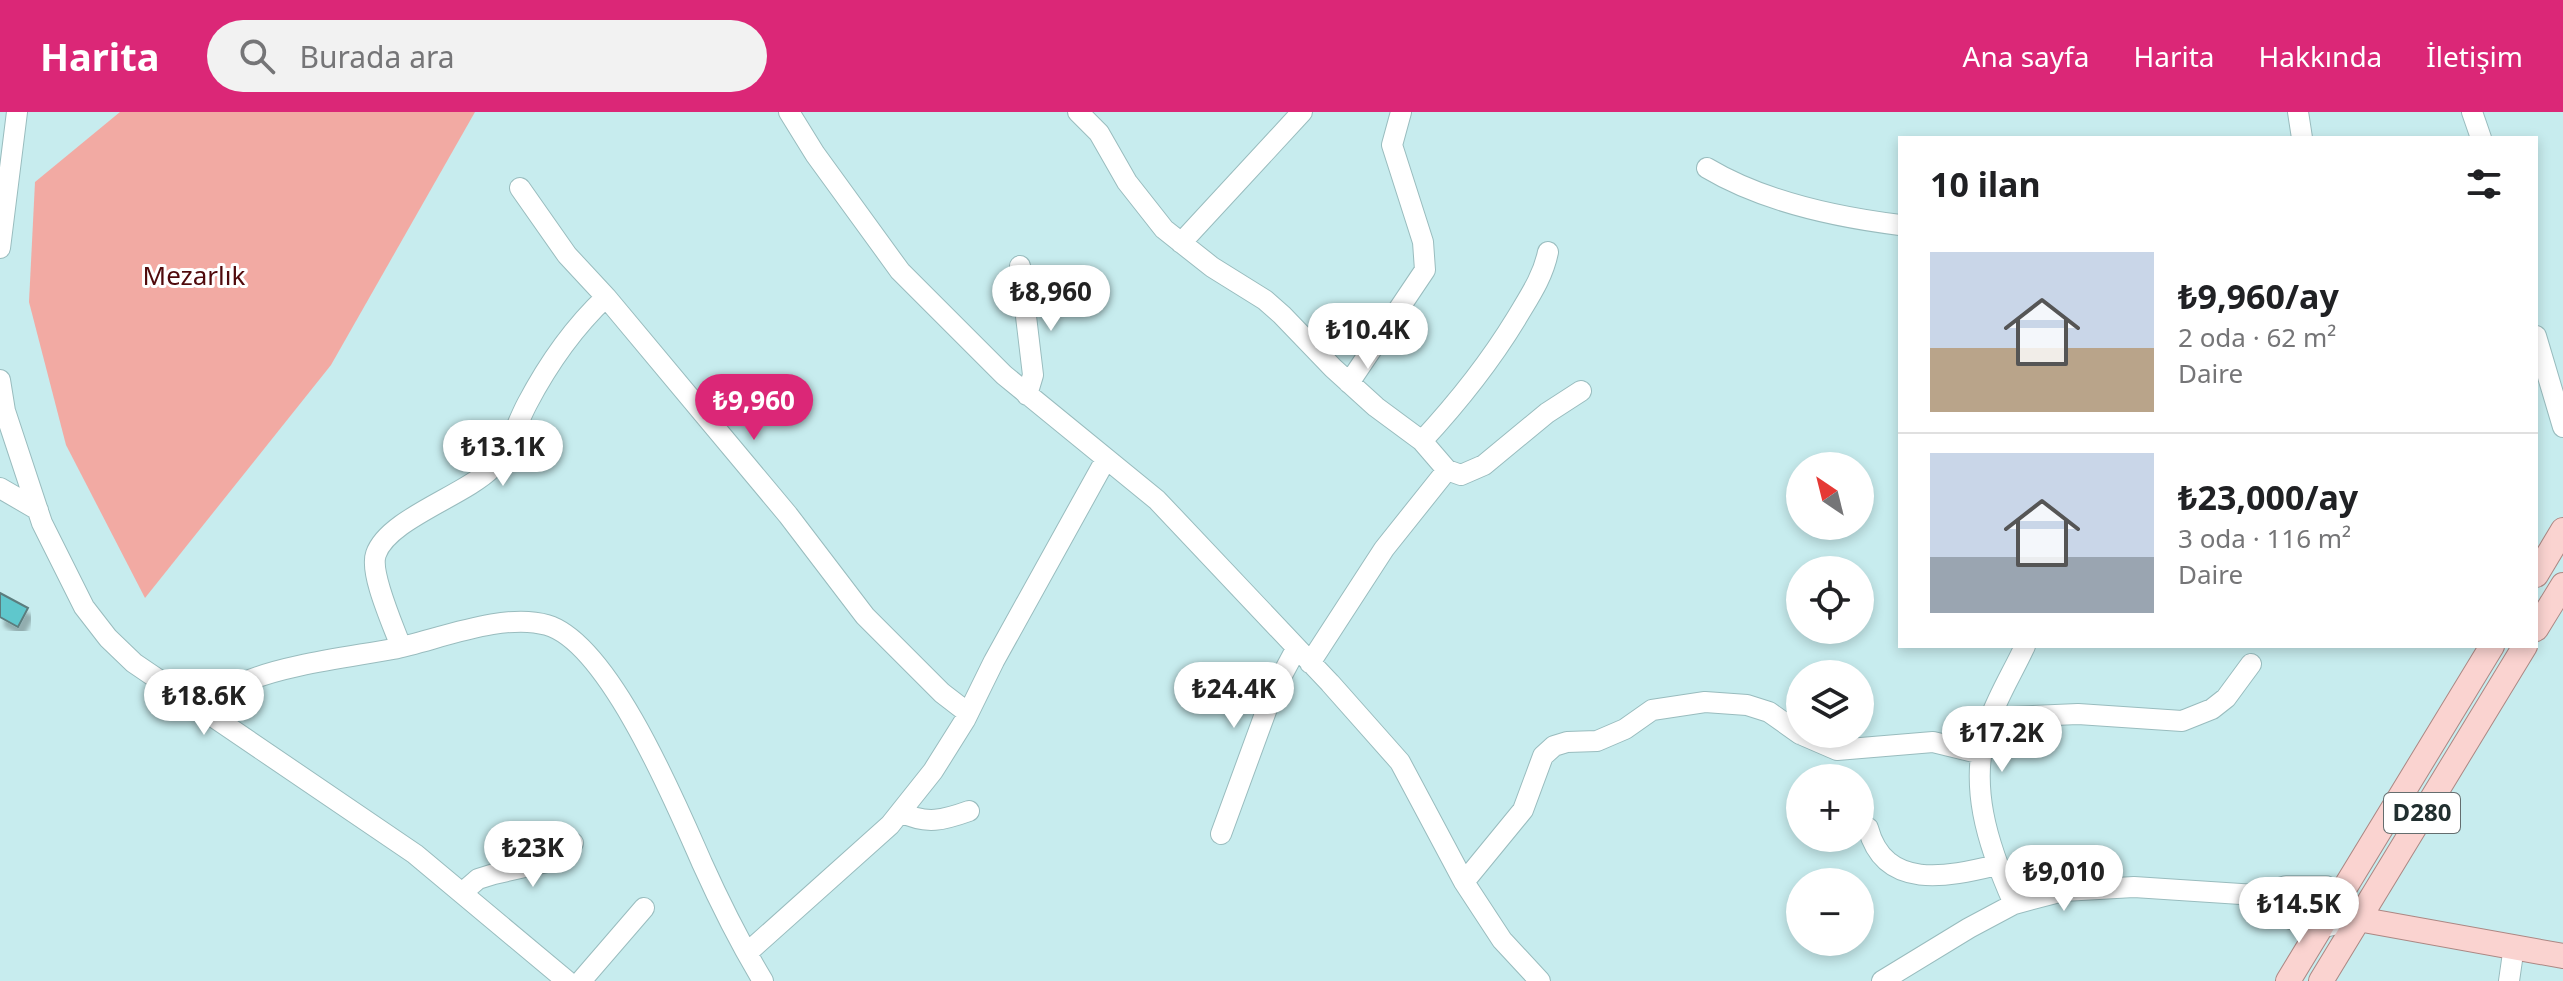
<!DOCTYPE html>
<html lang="tr">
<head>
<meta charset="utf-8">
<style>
  :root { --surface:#fff; --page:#f2f2f2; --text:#202124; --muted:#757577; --line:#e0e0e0; --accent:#db2777 }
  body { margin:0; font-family:"Noto Sans",sans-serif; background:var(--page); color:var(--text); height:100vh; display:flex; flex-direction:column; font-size:30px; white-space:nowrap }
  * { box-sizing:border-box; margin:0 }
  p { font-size:26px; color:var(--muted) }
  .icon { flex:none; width:44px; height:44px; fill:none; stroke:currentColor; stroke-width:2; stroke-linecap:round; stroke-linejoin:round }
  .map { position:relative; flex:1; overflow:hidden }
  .details { position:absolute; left:1898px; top:24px; width:640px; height:512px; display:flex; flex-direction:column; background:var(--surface); border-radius:0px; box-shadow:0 4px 12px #0003 }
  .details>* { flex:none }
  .needle { width:52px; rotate:325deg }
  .tools { position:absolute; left:1786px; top:340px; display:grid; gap:16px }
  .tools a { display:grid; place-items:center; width:88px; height:88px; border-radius:50%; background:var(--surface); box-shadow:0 4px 12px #0003; font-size:40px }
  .price { position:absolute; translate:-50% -68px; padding:0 18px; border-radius:28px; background:#fff; color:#222; font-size:26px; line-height:52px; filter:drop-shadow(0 2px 4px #0008) }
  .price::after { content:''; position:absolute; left:50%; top:48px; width:24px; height:18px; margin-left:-12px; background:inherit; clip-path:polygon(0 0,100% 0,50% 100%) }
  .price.active { background:var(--accent); color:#fff }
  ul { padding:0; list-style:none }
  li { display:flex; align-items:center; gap:24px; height:200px; padding:0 32px }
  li+li { border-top:2px solid var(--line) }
  li span { display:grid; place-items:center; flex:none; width:224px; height:160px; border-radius:0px; color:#555 }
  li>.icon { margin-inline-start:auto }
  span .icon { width:96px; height:96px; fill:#fffc; stroke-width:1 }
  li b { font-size:34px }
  h2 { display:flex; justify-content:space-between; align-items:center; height:96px; padding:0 32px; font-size:34px }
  header { display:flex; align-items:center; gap:48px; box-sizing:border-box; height:112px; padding:0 40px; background:var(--accent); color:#fff }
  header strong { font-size:38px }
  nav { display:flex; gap:44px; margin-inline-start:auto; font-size:28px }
  .search { width:560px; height:72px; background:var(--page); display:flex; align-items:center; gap:20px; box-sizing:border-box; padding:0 28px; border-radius:44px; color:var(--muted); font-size:30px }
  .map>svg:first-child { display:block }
  .green { fill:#f2aaa3 }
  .building { fill:#5fc7cc; stroke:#5b7d7e; stroke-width:2; filter:url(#shadow) }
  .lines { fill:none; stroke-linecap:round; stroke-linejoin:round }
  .minor-casing { stroke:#99bcbe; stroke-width:22 }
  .major-casing { stroke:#ac8783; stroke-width:26 }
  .minor { stroke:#fff; stroke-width:20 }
  .major { stroke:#fad3d0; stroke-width:24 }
  .labels { text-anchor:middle; stroke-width:6; stroke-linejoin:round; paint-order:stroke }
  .shield { fill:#fff; stroke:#646d6e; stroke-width:2 }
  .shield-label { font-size:24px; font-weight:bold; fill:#212f30 }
  .park-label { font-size:26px; fill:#500a0c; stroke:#fff }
</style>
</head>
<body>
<header>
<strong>Harita</strong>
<div class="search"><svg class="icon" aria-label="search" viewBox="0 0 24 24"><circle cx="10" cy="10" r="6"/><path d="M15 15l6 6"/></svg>Burada ara</div>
<nav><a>Ana sayfa</a><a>Harita</a><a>Hakkında</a><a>İletişim</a></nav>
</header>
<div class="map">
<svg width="2563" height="869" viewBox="0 0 2563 869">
  <defs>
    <filter id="shadow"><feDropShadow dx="5" dy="9" stdDeviation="2" flood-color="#0004"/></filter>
  </defs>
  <rect width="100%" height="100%" fill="#c7ecee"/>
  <path class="green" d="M120 0H475L331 253 145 486 66 333 29 190 35 70Z"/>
  <path class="building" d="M0 481 28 496 18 515 0 505Z"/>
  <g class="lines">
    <g class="minor-casing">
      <path id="minor" d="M789 0 815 42 900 159 1004 263 1157 388 1330 571 1400 650 1464 770 1502 828 1540 869
        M1078 0 1099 21 1127 70 1164 117 1212 155 1265 188 1282 203 1333 256 1376 295 1422 329 1447 358 1384 437 1310 551
        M2298 0 2302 26
        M2472 0 2481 26
        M1707 56C1764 90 1835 105 1900 113
        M520 76 567 143 606 185 788 403 865 504 942 581 968 601
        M1181 131 1302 0
        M0 136 17 0
        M1020 154 1033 263 1027 283
        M2536 224 2563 315
        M0 268 5 299 42 411 84 495 108 526 134 551 415 742 567 869
        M1349 271 1425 158 1423 130 1392 33 1401 0
        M1422 329C1459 289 1488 253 1516 207 1529 185 1543 165 1548 140
        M1447 358 1461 363 1484 353 1547 301 1581 279
        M0 376 38 398
        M401 535C394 515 369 461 376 442 388 407 464 384 492 356 509 339 516 313 527 292 548 252 573 216 606 185
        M207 600C219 589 230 577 245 570 283 553 350 545 393 537 437 528 503 500 547 513 609 531 676 692 702 751 720 791 740 831 763 869
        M1990 606 2078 602 2182 609 2212 597 2226 586 2251 552
        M1800 622 1837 638 1933 630 1982 642
        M901 700C926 713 944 708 969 699
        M1868 716C1885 779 1947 765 1997 753
        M1221 722 1273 580 1296 537
        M1464 770 1523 698 1543 644 1554 634 1567 630 1597 629 1625 617 1652 598 1705 590 1747 593 1769 600 1800 622
        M463 780 478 767 494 762 547 750 573 731
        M2014 792C1988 734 1966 670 1990 607 1999 582 2014 558 2025 534
        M747 841 890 713 933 659 965 608 994 549 1106 347
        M581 869 644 796
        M1882 869 1969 816 2014 792 2063 779 2134 775 2256 783 2286 774H2326L2341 782 2358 807 2320 816 2288 806 2256 783
        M2509 869 2514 834"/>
    </g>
    <g class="major-casing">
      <path id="major" d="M2536 463 2563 418
        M2536 517 2563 473
        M2358 807 2563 844
        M2288 869 2492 534
        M2321 869 2525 534"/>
    </g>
    <use href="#minor" class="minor"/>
    <use href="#major" class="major"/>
  </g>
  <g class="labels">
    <rect class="shield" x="2384" y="681" width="76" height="40" rx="6"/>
    <g class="shield-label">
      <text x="2422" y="709">D280</text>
    </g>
    <g class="park-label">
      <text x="194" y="173">Mezarlık</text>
    </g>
  </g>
</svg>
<div class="tools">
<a><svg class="needle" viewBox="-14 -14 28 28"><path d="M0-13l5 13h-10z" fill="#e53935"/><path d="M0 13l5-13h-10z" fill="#757577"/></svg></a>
<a><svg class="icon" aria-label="locate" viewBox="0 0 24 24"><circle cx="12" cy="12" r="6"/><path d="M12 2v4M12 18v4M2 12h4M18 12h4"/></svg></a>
<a><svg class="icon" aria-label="layers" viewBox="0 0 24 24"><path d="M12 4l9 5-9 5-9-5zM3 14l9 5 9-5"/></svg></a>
<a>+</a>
<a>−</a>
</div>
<b class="price" style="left:1051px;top:221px">₺8,960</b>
<b class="price" style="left:1368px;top:259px">₺10.4K</b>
<b class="price active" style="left:754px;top:330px">₺9,960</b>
<b class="price" style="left:503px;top:376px">₺13.1K</b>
<b class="price" style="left:1234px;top:618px">₺24.4K</b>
<b class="price" style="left:204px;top:625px">₺18.6K</b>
<b class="price" style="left:2002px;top:662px">₺17.2K</b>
<b class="price" style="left:533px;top:777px">₺23K</b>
<b class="price" style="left:2064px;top:801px">₺9,010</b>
<b class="price" style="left:2299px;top:833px">₺14.5K</b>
<section class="details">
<h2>10 ilan<svg class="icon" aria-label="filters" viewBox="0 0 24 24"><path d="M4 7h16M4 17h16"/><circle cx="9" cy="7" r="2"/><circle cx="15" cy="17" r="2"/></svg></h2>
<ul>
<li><span style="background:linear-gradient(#c9d6e8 60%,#b9a48a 0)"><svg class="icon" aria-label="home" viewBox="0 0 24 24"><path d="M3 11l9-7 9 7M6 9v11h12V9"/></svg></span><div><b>₺9,960/ay</b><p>2 oda · 62 m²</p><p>Daire</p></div></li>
<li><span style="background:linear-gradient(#c9d6e8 65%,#9aa5b1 0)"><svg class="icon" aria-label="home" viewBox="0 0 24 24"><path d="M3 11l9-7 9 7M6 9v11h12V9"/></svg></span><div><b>₺23,000/ay</b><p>3 oda · 116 m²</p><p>Daire</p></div></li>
</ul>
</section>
</div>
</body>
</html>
